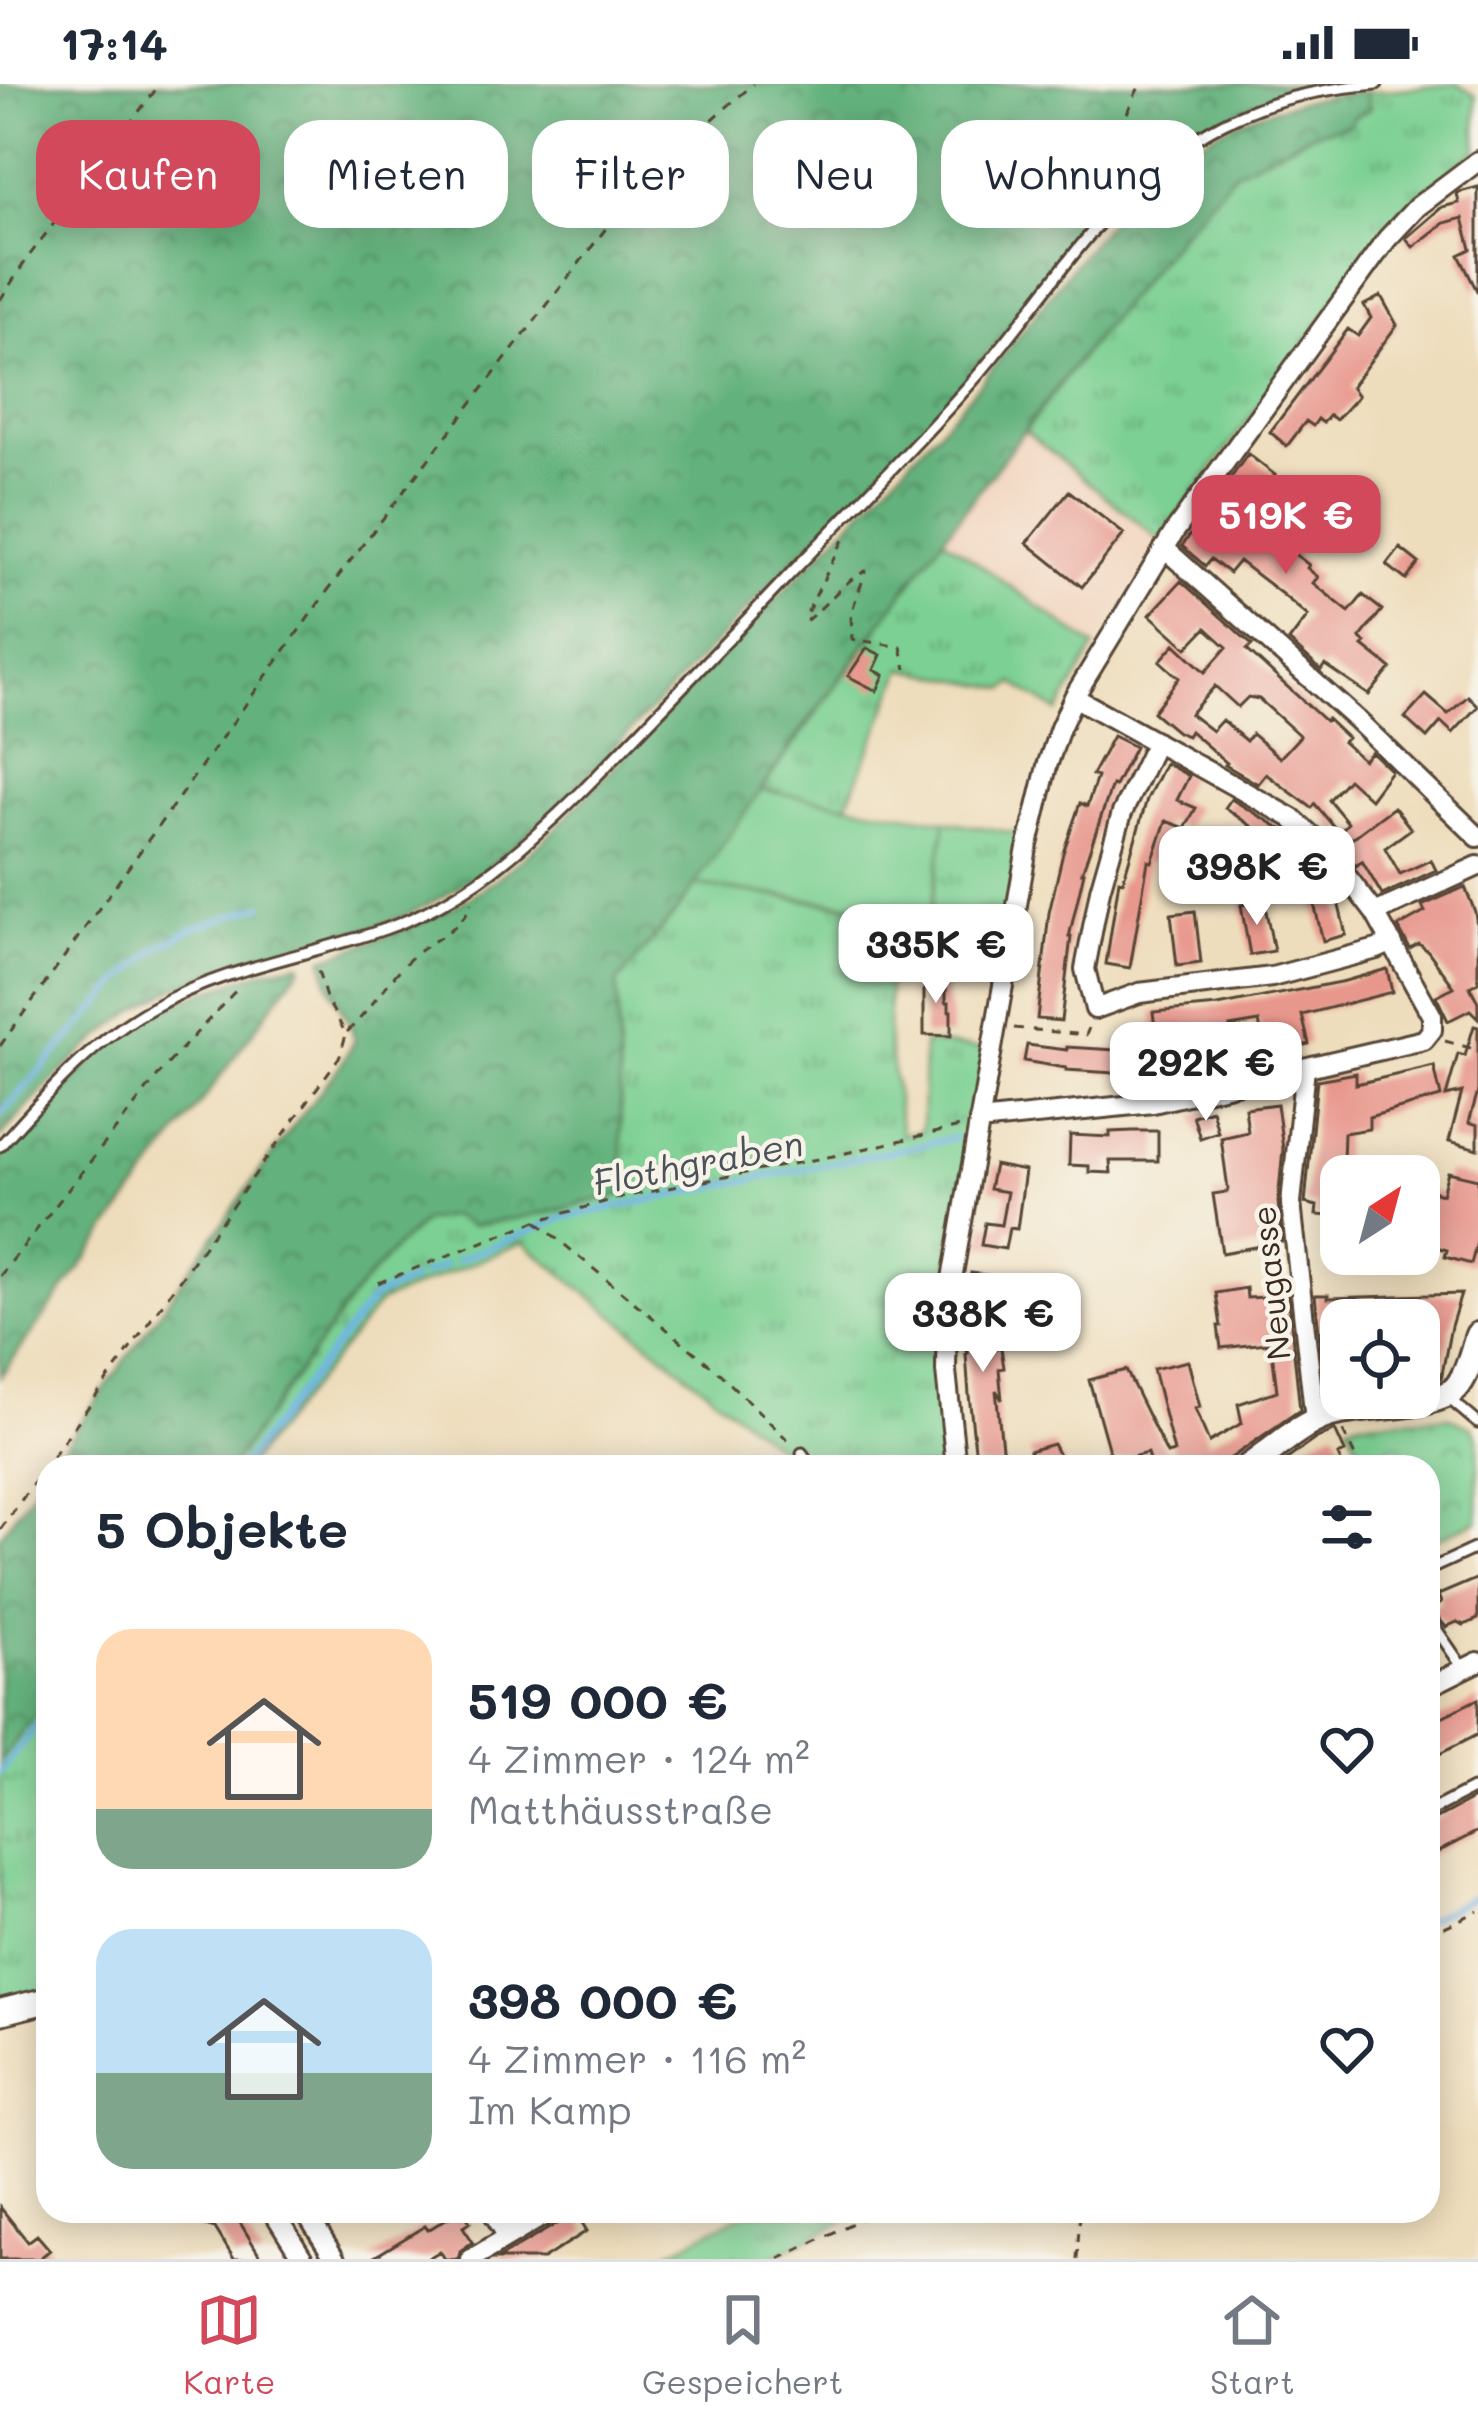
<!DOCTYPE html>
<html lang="de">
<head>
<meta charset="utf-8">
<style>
  :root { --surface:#fff; --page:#f6f6f7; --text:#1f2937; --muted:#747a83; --line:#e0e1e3; --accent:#d1495b }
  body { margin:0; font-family:Mali,sans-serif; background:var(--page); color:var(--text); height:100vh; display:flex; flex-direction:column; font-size:45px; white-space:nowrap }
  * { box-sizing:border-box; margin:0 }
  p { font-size:39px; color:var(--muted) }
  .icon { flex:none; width:66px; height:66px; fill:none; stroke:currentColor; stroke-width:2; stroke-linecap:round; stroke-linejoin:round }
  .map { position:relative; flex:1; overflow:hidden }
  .details { position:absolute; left:36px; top:1371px; width:1404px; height:768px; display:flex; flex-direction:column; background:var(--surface); border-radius:36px; box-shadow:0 6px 30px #0003 }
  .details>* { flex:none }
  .guide { position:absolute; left:36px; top:36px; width:1407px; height:108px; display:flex; gap:24px }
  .needle { width:78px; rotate:36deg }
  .tools { position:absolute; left:1320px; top:1071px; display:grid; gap:24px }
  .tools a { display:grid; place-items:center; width:120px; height:120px; border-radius:24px; background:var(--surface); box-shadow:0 6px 30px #0003; font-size:60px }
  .price { position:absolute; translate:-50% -102px; padding:0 27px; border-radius:24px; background:#fff; color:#222; font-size:39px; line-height:78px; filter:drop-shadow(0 3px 6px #0008) }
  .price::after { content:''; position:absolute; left:50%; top:72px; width:36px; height:27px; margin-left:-18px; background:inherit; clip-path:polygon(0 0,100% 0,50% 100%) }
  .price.on { background:var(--accent); color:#fff }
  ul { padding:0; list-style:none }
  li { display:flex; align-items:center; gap:36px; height:300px; padding:0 60px }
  li span { display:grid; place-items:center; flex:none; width:336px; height:240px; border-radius:36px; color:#555 }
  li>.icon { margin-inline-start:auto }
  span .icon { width:144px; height:144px; fill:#fffc; stroke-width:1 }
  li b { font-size:51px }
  h2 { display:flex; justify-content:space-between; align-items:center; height:144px; padding:0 60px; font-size:51px }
  .tag { padding:0 42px; border-radius:36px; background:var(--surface); box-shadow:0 6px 30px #0003; font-size:42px; line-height:108px }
  .tag.on { background:var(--accent); color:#fff }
  .status { display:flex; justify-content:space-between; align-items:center; height:84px; padding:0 60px; background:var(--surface); direction:ltr }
  .status svg { height:33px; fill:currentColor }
  .tabs { display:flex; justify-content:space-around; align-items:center; height:168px; border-top:3px solid var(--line); background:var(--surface); font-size:33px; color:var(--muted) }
  .tabs a { display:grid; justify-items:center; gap:6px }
  .tabs .on { color:var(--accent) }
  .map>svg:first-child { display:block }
  .built { fill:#f2d4be }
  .grass { fill:url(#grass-tufts); stroke:#5b7d58; stroke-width:3 }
  .forest { fill:url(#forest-crowns); stroke:#506e4e; stroke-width:3 }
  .park { fill:url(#park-crowns); stroke:#5b7d58; stroke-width:3 }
  .pitch { fill:#7bd093; stroke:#5b7d58; stroke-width:3 }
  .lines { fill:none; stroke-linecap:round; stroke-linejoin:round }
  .stream { stroke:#71b4e6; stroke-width:6 }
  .building { fill:#e8978d; fill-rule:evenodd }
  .service-casing { stroke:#564536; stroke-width:15 }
  .minor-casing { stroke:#564536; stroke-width:24 }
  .tertiary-casing { stroke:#564536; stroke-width:30 }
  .path { stroke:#564536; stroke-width:3; stroke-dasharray:9 9; stroke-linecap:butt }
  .service { stroke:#fff; stroke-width:9 }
  .minor { stroke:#fff; stroke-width:18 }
  .tertiary { stroke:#fff; stroke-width:24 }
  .labels { text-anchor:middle; stroke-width:9; stroke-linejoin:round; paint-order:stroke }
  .street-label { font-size:33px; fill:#3b2a1e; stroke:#f7f3e8 }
  .water-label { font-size:36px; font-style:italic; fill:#4b535a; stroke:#f7f3e8 }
</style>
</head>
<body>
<div class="status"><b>17:14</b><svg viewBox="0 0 49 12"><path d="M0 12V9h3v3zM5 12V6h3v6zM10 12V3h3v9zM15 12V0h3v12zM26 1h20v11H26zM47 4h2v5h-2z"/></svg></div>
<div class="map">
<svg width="1478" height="2175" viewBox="0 0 1478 2175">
  <defs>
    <pattern id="grass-tufts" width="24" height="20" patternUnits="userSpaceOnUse" patternTransform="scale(3)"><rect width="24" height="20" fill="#7bd093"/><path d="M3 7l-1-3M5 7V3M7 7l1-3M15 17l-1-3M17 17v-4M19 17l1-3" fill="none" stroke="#66a977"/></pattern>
    <pattern id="forest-crowns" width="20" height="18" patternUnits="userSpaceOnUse" patternTransform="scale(3)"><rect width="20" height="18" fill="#64b27d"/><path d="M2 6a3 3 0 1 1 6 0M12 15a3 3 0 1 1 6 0" fill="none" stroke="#549166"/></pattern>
    <pattern id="park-crowns" width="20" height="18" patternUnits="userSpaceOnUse" patternTransform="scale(3)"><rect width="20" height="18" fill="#7bd093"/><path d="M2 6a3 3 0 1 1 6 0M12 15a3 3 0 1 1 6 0" fill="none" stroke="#66a977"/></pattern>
  </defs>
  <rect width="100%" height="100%" fill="#f7f3e8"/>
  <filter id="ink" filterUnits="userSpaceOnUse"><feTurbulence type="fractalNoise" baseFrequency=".00833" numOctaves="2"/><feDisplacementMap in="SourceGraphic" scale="24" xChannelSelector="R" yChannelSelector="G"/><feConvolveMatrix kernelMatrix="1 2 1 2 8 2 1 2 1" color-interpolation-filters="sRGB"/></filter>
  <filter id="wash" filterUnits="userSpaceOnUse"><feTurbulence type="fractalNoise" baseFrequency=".004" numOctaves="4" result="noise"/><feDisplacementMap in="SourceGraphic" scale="48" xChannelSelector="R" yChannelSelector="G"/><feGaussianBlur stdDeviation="2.7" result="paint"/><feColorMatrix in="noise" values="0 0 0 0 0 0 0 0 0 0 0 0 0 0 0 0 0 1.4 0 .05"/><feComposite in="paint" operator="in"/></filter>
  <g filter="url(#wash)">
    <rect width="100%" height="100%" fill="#eeddbc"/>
    <path class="built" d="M1024 347 1160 456 1095 563 943 454Z"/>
    <path class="grass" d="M1457 0 1476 12V67L1404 124 1160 456 1025 347 1090 261 1180 150 1235 88 1313 49 1351 40 1353 34 1370 24 1366 8Z
      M943 454 1095 563 1058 628 1014 599 1007 605 903 585 847 720 761 706Z
      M946 737 1026 751 1007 848 929 835Z
      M695 801 890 828 888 952 902 1051 922 1046 924 959 986 965 940 1230 950 1383H831L822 1371 800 1381 523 1158 380 1218 246 1383H230L356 1208 394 1165 424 1137 451 1132 472 1142 545 1129 623 1109 616 900Z
      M48 1615V1909L0 1923V1677Z
      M749 2127H865L768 2175H655Z"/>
    <path class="forest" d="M0 0H1331C1260 10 1191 46 1136 92 1108 115 1086 145 1064 174 1031 216 998 260 961 301 909 359 853 415 798 472 719 555 639 639 558 721 507 772 449 818 379 841 353 849 326 853 299 860 251 872 190 894 147 919 90 954 44 1004 0 1054Z
      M1366 8 1370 24 1353 34 1351 40 1313 49 1235 88 1180 150 1089 261 943 454 807 639 680 823 617 899 623 1110 545 1129 471 1142 451 1132 424 1137 394 1165 356 1208 230 1383H49L279 1061 343 978 354 957 352 945 328 900 323 874C370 858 420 843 464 817 494 799 520 777 546 754 627 671 707 587 787 504 850 438 915 374 975 305 1044 226 1100 130 1186 67 1238 30 1303 13 1366 8Z
      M300 879 301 882 0 1293V1073L97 971 150 932 193 912 267 886Z
      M48 1385V1615L0 1677V1452Z"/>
    <path class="park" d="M1449 1333 1473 1344 1478 1355V1437L1428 1458V1383H1368L1348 1340 1360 1337Z"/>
    <path class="pitch" d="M761 706 946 737 929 835 855 821 695 801Z"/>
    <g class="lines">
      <path class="stream" d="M0 1032 118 900 158 864 192 845 263 821
        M457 1176 566 1133 955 1054
        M423 1191 445 1181
        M240 1383 374 1213 413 1196
        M0 1688 48 1627
        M1428 1836 1478 1811"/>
    </g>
    <g id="blocks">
      <path class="building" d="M1478 103V209L1459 171 1471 165 1463 134 1444 139 1413 163 1406 154 1442 123 1459 119 1457 110 1460 108Z
        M1381 212 1397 241 1351 303 1358 312 1336 336 1330 331 1323 339 1318 335 1313 342 1306 337 1287 362 1270 348 1348 245 1358 252 1371 234 1364 221Z
        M1248 370 1275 391 1265 404 1274 411 1260 428 1270 436 1263 445 1309 481 1307 484 1318 493 1313 499 1349 528 1363 511 1382 526 1360 554 1366 559 1363 562 1391 584 1369 611 1325 581 1321 586 1289 557 1308 532 1283 511 1239 477 1229 489 1211 475 1205 482 1182 462Z
        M1069 407 1124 450 1082 503 1027 459Z
        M1400 464 1419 479 1406 496 1387 481Z
        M1181 497 1252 561 1247 566 1325 637 1327 635 1347 654 1343 658 1363 676 1371 668 1391 687 1370 715 1348 695 1329 716 1348 739 1339 749 1315 720 1312 724 1266 690 1258 700 1225 681 1227 679 1190 647 1187 652 1177 648 1153 628 1179 594 1160 577 1175 560 1205 588 1227 563 1206 544 1187 564 1150 531ZM1215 602 1238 623 1248 613 1259 615 1300 652 1280 674 1252 650 1246 657 1222 636 1212 647 1190 630Z
        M867 564 881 571 874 586 884 591 877 607 848 592Z
        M1426 611 1448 630 1468 612 1478 622 1453 649 1441 638 1427 654 1405 634Z
        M1113 652 1135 663 1115 702 1112 701 1082 788H1084L1069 853H1071L1061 937 1037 935 1049 829 1063 769 1080 719 1087 722 1097 693 1092 691Z
        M1165 679 1189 692 1177 716 1196 724 1185 744 1166 737 1152 778 1148 777 1130 884 1106 880 1119 796 1123 797 1147 715Z
        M1231 715 1290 750 1300 759 1292 770 1225 724Z
        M1394 723 1411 745 1385 764 1400 790 1431 776 1436 786 1382 811 1362 777 1356 782 1345 768 1351 763 1347 758Z
        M1334 801 1346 851 1323 857 1311 807Z
        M1465 803 1475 828 1478 849V898L1470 903 1478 918V934L1470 926 1448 937 1436 912 1454 903 1428 867 1419 860 1410 865 1398 843 1425 828 1422 822Z
        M1264 817 1274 867 1250 871 1241 821Z
        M1195 827 1201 879 1177 882 1171 830Z
        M1387 885 1392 908 1302 931 1309 960 1267 970 1259 938 1230 943 1239 979 1215 984 1211 947 1156 952 1153 928 1218 922 1345 897Z
        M924 889H946V918H949V927H951V952L924 951Z
        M1474 942 1478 943V1007L1469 1038 1478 1041V1065L1449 1057 1462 1008 1446 1012 1458 970 1465 972Z
        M1027 961 1067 966V963L1132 967 1131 990 1066 986V984L1024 977Z
        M1434 982 1441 1013 1369 1033V1045L1344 1049 1341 1133 1316 1131 1317 1122 1305 1119 1317 996 1356 989V1000Z
        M1277 1020 1283 1065 1278 1118 1282 1158 1222 1169 1213 1110 1227 1108 1228 1105 1221 1054 1248 1048 1245 1024Z
        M1212 1026 1218 1048 1200 1054 1193 1032Z
        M1133 1047H1158V1077H1110L1111 1089 1089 1088V1082L1069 1081 1070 1051 1110 1053V1048Z
        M994 1081 1025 1087 1017 1145 1009 1144 1005 1165 981 1161 985 1139 1001 1141 1007 1108 989 1105Z
        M1448 1088 1478 1095V1155L1471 1180 1445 1173 1447 1166 1419 1158V1103L1442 1110Z
        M971 1189 993 1192 982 1264H1001L1004 1284 999 1285 1002 1316 996 1306 1004 1383H977L969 1311 966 1270 968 1269 962 1244Z
        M1246 1204 1247 1214 1288 1212 1300 1326 1218 1383H1138L1149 1377 1147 1369 1112 1378 1089 1296 1126 1286 1167 1370 1174 1368 1153 1285 1188 1277 1200 1323 1195 1324 1209 1358 1242 1339 1238 1320 1277 1307 1272 1267 1268 1268 1267 1259 1221 1264 1218 1242H1221L1216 1209Z
        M1461 1210 1451 1242 1441 1295 1419 1302 1432 1242 1419 1243V1236L1332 1233 1341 1311 1326 1314 1315 1211H1328V1214Z
        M1335 1346 1345 1368 1338 1371 1343 1383H1276L1315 1355Z
        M1053 1360 1065 1383H1037L1029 1367Z
        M1478 1494V1535L1464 1541 1457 1538 1446 1543 1430 1524 1441 1519 1438 1511Z
        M1478 1615V1650L1428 1676V1640Z
        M1478 1712V1747L1428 1773V1739Z
        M0 2123 28 2158 37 2151 50 2166 39 2175H0Z
        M194 2127H233L262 2175H234L215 2144 202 2140Z
        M459 2127H463L470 2138 463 2143 473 2158 460 2167 458 2175H445L440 2167 427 2175H371L425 2142 428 2146Z
        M564 2127H575L587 2147 543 2175H497L558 2139Z"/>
    </g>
  </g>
  <g filter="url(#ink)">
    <use href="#blocks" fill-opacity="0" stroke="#564536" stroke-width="3"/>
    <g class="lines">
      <g class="service-casing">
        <path id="service" d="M0 1062C45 1012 93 956 154 923 226 883 308 872 385 845 467 816 522 766 583 706 653 635 722 562 790 490 851 427 913 365 971 299 1037 225 1093 128 1175 69 1240 22 1298 7 1377 0
          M1446 1312 1478 1339
          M802 1369 812 1383
          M1428 1486 1478 1463
          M1428 1533 1463 1584
          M1428 1728 1472 1705"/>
      </g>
      <g class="minor-casing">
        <path id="minor" d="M1164 464 1357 636 1478 753
          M1074 613 1292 734 1325 764 1375 829 1478 782
          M1156 658 1122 729 1100 806 1085 885 1095 925 1139 909 1272 893 1377 865 1392 858
          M1305 984 1291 1119 1315 1336
          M979 1037 1153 1019 1424 956 1432 946V932L1375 829
          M956 1383 946 1287 947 1224 1026 769 1047 682 1060 644 1074 613 1175 447 1387 155 1417 123 1478 77
          M1428 1603 1478 1578
          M273 2127 303 2175
          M305 2127 335 2175
          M508 2153 551 2127
          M471 2175 508 2153 492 2127"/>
      </g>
      <g class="tertiary-casing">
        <path id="tertiary" d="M1248 1383C1273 1366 1299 1341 1328 1331 1360 1320 1436 1326 1456 1304 1468 1291 1472 1267 1478 1251
          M0 1928 48 1916"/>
      </g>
      <path class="path" d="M1139 80C1118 49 1123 31 1141 0
        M0 216 29 172 160 0
        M843 456 804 535 807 536C827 521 844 496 866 487L851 529 852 555 901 563 906 585
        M1014 944 1086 951 1089 944
        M347 948C370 926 387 898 409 876 429 856 463 846 471 819
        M1445 957 1478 966
        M0 962 331 502 607 143C653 91 700 44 754 0
        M537 1138 715 1285 792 1360
        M0 1192 165 983 239 903
        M378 1199 536 1137 622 1113 833 1072 960 1043
        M1343 1347 1360 1383
        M0 1446 340 972 346 950 326 914 316 880
        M1428 1851 1478 1827
        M779 2175 877 2127
        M1077 2175 1080 2127"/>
      <use href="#service" class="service"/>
      <use href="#minor" class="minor"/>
      <use href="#tertiary" class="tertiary"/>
    </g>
  </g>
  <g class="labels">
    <g class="street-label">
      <text transform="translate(1271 1199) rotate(-96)" y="12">Neugasse</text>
    </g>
    <g class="water-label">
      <text transform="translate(698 1079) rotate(-11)" y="13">Flothgraben</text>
    </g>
  </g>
</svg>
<div class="tools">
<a><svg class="needle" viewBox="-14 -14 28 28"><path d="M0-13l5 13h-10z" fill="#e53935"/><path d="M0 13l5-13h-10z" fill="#747a83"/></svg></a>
<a><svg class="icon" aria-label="locate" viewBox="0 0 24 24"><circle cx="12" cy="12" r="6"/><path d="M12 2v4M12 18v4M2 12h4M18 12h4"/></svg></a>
</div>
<b class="price on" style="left:1286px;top:493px">519K €</b>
<b class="price" style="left:1257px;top:844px">398K €</b>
<b class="price" style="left:936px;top:922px">335K €</b>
<b class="price" style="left:1206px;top:1040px">292K €</b>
<b class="price" style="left:983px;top:1291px">338K €</b>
<div class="guide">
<a class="tag on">Kaufen</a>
<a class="tag">Mieten</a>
<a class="tag">Filter</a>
<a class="tag">Neu</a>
<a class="tag">Wohnung</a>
</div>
<section class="details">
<h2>5 Objekte<svg class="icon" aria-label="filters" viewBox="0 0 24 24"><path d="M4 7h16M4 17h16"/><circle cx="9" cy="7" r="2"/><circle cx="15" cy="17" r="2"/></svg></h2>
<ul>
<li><span style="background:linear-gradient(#ffd9b3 75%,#7fa58c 0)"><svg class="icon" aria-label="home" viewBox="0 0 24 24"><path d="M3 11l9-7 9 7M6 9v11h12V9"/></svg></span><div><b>519 000 €</b><p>4 Zimmer · 124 m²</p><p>Matthäusstraße</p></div><svg class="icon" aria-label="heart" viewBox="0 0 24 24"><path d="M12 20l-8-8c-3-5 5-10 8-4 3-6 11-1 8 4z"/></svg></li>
<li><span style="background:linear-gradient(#bfe0f5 60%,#7fa58c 0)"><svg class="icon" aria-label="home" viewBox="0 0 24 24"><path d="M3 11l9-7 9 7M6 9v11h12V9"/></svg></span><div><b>398 000 €</b><p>4 Zimmer · 116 m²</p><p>Im Kamp</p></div><svg class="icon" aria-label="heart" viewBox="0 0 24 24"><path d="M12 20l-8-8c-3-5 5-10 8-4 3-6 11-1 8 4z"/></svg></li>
</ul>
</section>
</div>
<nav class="tabs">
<a class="on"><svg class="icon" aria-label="map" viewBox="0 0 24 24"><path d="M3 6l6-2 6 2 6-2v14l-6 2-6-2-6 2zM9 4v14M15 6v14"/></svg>Karte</a>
<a><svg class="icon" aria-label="saved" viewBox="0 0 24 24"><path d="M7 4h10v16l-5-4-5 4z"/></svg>Gespeichert</a>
<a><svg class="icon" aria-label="home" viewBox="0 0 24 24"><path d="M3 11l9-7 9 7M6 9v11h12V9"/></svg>Start</a>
</nav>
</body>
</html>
